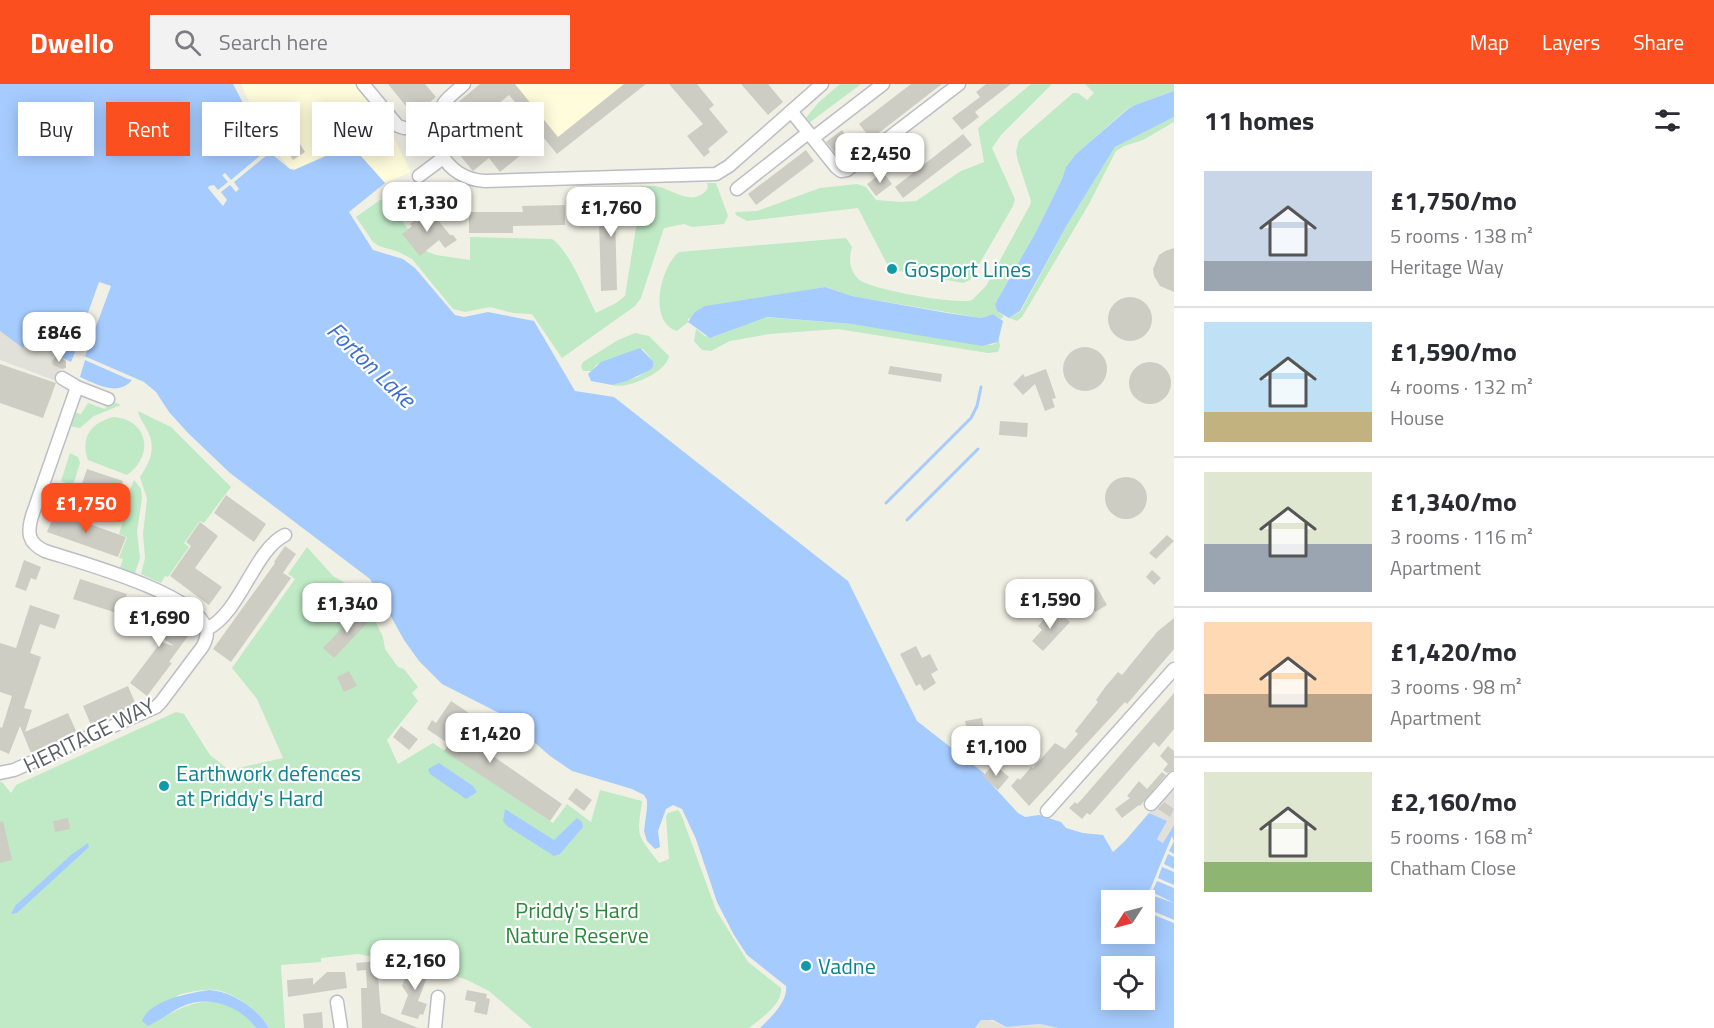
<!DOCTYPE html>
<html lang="en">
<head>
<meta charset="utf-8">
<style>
  :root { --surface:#fff; --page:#f2f2f3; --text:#2b2b33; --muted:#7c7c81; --line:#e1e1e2; --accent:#fb4f20 }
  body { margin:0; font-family:"Titillium Web",sans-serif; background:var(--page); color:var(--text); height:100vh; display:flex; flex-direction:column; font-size:22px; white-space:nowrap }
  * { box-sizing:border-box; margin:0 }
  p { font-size:20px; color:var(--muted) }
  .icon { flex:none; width:33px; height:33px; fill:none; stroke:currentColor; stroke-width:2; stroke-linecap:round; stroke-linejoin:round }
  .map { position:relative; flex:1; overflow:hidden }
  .drawer { display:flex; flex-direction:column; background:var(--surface); width:540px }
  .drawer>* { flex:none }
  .banner { position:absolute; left:18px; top:18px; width:570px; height:54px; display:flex; gap:12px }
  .needle { width:39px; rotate:234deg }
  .fabs { position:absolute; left:1101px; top:806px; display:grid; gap:12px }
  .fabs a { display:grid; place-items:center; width:54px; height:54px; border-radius:0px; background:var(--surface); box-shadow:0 3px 15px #0003; font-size:30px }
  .price { position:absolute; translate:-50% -51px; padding:0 14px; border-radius:12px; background:#fff; color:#222; font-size:20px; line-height:39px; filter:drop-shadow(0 2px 3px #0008) }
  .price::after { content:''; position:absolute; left:50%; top:36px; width:18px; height:14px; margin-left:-9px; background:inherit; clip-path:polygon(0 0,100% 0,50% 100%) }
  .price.current { background:var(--accent); color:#fff }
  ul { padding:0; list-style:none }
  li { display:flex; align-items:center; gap:18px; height:150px; padding:0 30px }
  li+li { border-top:2px solid var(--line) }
  li span { display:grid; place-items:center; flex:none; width:168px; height:120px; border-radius:0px; color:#555 }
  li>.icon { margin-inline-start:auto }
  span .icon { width:72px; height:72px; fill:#fffc; stroke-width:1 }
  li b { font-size:26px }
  h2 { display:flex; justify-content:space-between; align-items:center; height:72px; padding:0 30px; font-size:26px }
  .chip { padding:0 21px; border-radius:0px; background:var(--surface); box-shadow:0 3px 15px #0003; font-size:21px; line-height:54px }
  .chip.current { background:var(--accent); color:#fff }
  header { display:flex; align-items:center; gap:36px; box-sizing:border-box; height:84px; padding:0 30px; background:var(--accent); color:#fff }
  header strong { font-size:28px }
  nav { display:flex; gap:33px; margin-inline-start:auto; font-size:21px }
  .search { width:420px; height:54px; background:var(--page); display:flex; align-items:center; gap:15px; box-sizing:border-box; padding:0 21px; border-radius:0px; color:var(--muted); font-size:22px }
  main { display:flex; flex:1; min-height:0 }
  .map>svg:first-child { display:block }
  .commercial { fill:#fffcdb }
  .industrial { fill:#e1e1d9 }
  .education { fill:#e3e2d5 }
  .green { fill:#bfeac5 }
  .water { fill:#a6ccff; fill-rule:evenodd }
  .pier { fill:#f1f0e5 }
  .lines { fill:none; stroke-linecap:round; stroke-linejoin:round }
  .stream { stroke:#a6ccff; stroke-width:3 }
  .building { fill:#cecdc4; fill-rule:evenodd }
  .minor-casing { stroke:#bcbec5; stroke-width:15 }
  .minor { stroke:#fff; stroke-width:12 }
  .culture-dot { fill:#0f9aa8; stroke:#fff; stroke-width:2 }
  .labels { text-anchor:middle; stroke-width:4.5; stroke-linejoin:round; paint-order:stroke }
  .culture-label { font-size:22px; fill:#0d838f; stroke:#fff; text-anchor:start }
  .street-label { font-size:22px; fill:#5c6067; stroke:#fff }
  .park-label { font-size:22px; fill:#2c863c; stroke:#fff }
  .water-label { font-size:24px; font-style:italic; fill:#3b70d0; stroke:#fff }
</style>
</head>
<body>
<header>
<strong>Dwello</strong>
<div class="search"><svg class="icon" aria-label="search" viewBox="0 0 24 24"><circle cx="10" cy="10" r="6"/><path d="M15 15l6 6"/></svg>Search here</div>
<nav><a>Map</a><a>Layers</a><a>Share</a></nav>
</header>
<main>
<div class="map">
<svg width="1174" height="944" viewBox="0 0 1174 944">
  <rect width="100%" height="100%" fill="#f1f0e5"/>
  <path class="commercial" d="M241 0H367L411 88 385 99 351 61 295 85 293 84 290 85 278 70 274 69 269 63 272 61 260 45 264 41 253 26Z
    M500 0H624L557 70Z"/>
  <path class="industrial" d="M0 247 23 263 27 256 65 275 56 297 0 276Z
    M1174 700V741L1164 759 1157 755 1166 737 1149 729Z"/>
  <path class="education" d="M987 935 1006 943 1040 940 1058 944H975L981 936Z"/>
  <path class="green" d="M840 0H861L809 39 806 34 818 19Z
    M1031 0H1052L1001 51 992 64 1015 115 1013 122 970 196 963 199 894 186 887 180 858 124 747 137 736 131 735 128 757 127 820 104 857 100 866 103 876 116 901 118 916 117 961 87 984 78 978 44Z
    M1085 0H1174V7L1135 21 1127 25 1076 70 1066 83 1062 95 1037 146 995 220 997 227 1004 232 1001 235 993 230 981 234 852 212 825 203 765 213 688 235V238L677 247C647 238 661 182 679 168L846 154 852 163C848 176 850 189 861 197 876 206 956 221 972 216L986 202 1030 121 1031 117 1018 77 1016 68 1019 56 1073 9H1078L1087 16 1094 9Z
    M1174 33V38L1143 56 1124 62 1116 67 1089 120 1022 233 1017 237 1009 234 1021 227 1067 141 1115 63Z
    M707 99H716L728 132 724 140 692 143 684 140 664 144 641 214 635 222 562 274 532 230 513 229 490 223 465 228 453 225 412 175 399 168 379 162 373 158 356 133 380 116H387L423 166 436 171 470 176V153L552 155C570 167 585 208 596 229L616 219 625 212 638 131H642L641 102C647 102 654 101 660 103 676 108 695 123 708 104Z
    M763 233 852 240 985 260 992 261 998 258 999 254 1000 262 998 268 988 269 838 245 769 250 730 257 711 267 702 266 694 257 696 245 705 252 713 253Z
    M635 249 649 252 669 272C667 288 627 306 612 301L638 293 653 283V277L643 265 596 281 592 287H583L581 282 583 278 618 256Z
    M109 316 121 321 94 332 80 344 69 342 74 328 81 330 88 319 105 325Z
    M138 327 171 343 231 403 204 439 200 437 184 459 189 463 168 493 165 492 161 499 141 490 145 474 143 450 147 415 140 393C151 376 157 363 146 344 143 338 139 334 138 327Z
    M114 333C149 336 154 372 127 391L88 376C80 354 91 338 114 333Z
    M70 369 78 373 80 379 72 405 68 404 69 400 61 397Z
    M134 396 141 405 142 414 137 447 140 474 135 489 120 484 123 475 119 474 127 453 119 450 127 425 123 424Z
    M307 463 333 492 361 508 383 553 385 565 398 583 404 585 418 603 412 609 418 617 387 656 398 680 433 659 553 739 567 720 591 738 600 706 642 717C637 754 636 749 659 779L669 775 666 732 668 729 678 726 681 730 716 826 748 878 781 904C783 920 760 935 749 944H532L489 907 467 896 430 883 358 870 321 874V878L281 881 285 944H269C259 927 235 909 216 906 204 905 189 908 178 911L151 940C191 917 221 902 256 944H0V698H2L11 709 16 701 176 628 184 630 210 671 229 686 283 674 257 615 232 584 295 495 288 490Z"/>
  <path class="water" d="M0 0H233L268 67 290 85 294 86 351 61 385 99 349 128 373 166 403 175 415 184 455 231 464 233 488 228 534 237 575 307 614 313 848 497 917 637 985 690 984 692 1018 729 1025 733 1039 731 1061 738 1066 744 1083 749 1103 751 1113 768 1124 758 1149 729 1167 737 1157 755 1163 759 1174 741V944H1058L1040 940 1006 943 993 936H981L975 944H760C770 934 788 918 786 902L747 871 734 851 717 818 696 755 682 725 673 721 666 725 658 747 660 763 655 765 647 757 644 747 647 724V716L644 711 632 705 572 687 550 672 503 631 442 600 419 577 404 556 370 495 230 389 188 349 169 328 156 308 144 298 75 268 71 278 27 256 23 264 0 247ZM1112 816H1144V849H1112ZM1112 882H1144V915H1112Z
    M1174 7V33L1115 63 1067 141 1020 227 1009 234 997 227 995 220 1037 146 1062 95 1066 83 1076 70 1128 25 1135 21Z
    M825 203 852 212 947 229 981 234 993 230 1003 237 998 258 982 262 852 240 767 233 710 254 688 238 695 228 705 222Z
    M640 264 653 277V283L650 286 627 297 612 301 591 297 588 290 601 278Z
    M85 276 128 295 132 296C118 313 96 300 80 293Z
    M439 679 473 702 477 708 466 715 430 690 428 685Z
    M505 725 554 756 577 734 582 738 583 743 560 770 554 772 507 742 503 737Z
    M88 759 89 763 17 829 11 830 15 822 71 771Z
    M209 906C232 907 258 925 269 944H256C238 921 208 910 181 923 169 929 159 937 148 942L142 937C149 916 190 909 209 906Z"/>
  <path class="pier" d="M269 64 272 67 234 98 239 105 236 108 230 101 221 108 227 116 223 122 208 104 209 102 214 101 218 106 228 98 222 91 225 89 231 96Z
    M99 198 111 202 85 272 74 268Z
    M1172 752 1174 757 1169 767 1174 770V773L1168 770 1164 780 1174 785V788L1162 783 1158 794 1174 801V804L1157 797 1152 808 1174 819 1151 811 1146 824 1174 836V839L1144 827 1145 818Z"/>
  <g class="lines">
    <path class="stream" d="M886 419 971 334 977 322 981 303
      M907 436 978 365"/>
  </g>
  <path class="building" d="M388 0H425L436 13 414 32Z
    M480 0H515L558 53 624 0H646L557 70 543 53 500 88 489 74 473 87 472 86 445 53V45L458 34 451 24ZM509 11 524 29 482 63 468 45Z
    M669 0H697L714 21 709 25 728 48 708 65 710 68 704 73 687 52 703 40Z
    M741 0H768L783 18 768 31Z
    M911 0H942L871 55 859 40Z
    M986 0H1011L975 28 979 33 962 46 952 34 980 13 976 8Z
    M842 46 852 59 837 71 826 58Z
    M963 50 972 61 903 114 895 103Z
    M295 52 305 68 293 76 283 60Z
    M806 66 814 77 756 121 748 110Z
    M883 88 892 100 876 112 867 100Z
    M634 110V128H615L617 206 601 207 599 136H605L604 111Z
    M565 121V141L513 142V149H469V128H523L522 122Z
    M429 125 450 151H453L457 156 445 164 439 156 420 172 402 150 412 142 410 140Z
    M1174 164V208L1160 202 1154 192 1153 185 1159 171 1165 167Z
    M1108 235a22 22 0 1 1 44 0a22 22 0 1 1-44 0Z
    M1063 285a22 22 0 1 1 44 0a22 22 0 1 1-44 0Z
    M57 272 66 277V284L62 285 53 281 52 277Z
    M1129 299a21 21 0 1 1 42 0a21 21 0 1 1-42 0Z
    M0 280 56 299 43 334 0 319Z
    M890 282 942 290 941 298 888 290Z
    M1046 285 1056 314 1052 315 1055 323 1045 327 1035 300 1023 311 1013 300 1023 290 1025 293Z
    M1000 337 1028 339 1027 353 999 351Z
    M87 385 123 397 115 421 79 408Z
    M1105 414a21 21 0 1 1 42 0a21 21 0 1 1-42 0Z
    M226 411 266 440 254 458 214 429Z
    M55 428 126 453 118 473 47 448Z
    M200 438 218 452 195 484 222 503 209 521 170 492 191 462 186 458Z
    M1167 451 1174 457 1156 475 1149 469Z
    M285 462 296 470 283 489 291 494 231 578 213 565 275 479 274 478Z
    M24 476 41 483 36 496 31 494 26 507 15 503Z
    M1152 486 1161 494 1154 501 1146 493Z
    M80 495 127 510 120 530 73 515Z
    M1092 495 1107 521 1095 528 1080 503Z
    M151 519 191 548 169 578 172 579 147 612 130 599 161 558 174 562 139 537Z
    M30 521 60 531 55 545 40 540 30 569 41 573 24 624 32 626 25 648 68 629 77 649 31 669 20 642 9 670 0 666V643L2 644 12 612 0 608V559L16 564Z
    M360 525 371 535 334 574 323 564Z
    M1058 528 1070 538 1043 567 1032 557 1042 546 1038 542 1048 531 1052 535Z
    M1174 534V565L1127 620 1125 618 1029 722 1011 702 1018 694 1020 696 1031 683 1033 684 1055 659 1065 665 1078 650 1075 647 1098 618 1096 616 1106 602 1118 588 1122 591 1157 548Z
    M916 562 922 574 930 570 938 586 931 590 936 599 924 607 920 600 916 602 900 570Z
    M349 587 357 602 344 608 337 593Z
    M128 602 136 621 91 641 83 622Z
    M1174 609V645L1159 663 1154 658 1090 731 1087 729 1082 735 1069 724 1075 718 1077 720 1082 715Z
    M451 617 469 629 457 647 562 720 550 737 444 667 449 660 427 645 432 636 436 639Z
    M982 634 984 644 967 647 965 637Z
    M401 642 418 655 409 666 393 653Z
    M1168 662 1174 667V686L1167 689 1163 686 1168 680 1160 672Z
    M994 680 1009 693 998 706 983 692Z
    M1162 688 1166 691 1140 722 1139 721 1122 734 1115 725 1130 714 1127 712 1139 697 1147 705Z
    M576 704 592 716 584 727 568 715Z
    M1164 718 1174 725 1170 733 1158 725Z
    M68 734 70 745 55 748 53 737Z
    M3 737 12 776 0 779V738Z
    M379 877 380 893H378L381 929 418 944H362L361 904H367L366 886 357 887 356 879Z
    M411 879 430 885 418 917 427 920 423 931 420 930 418 935 401 930 408 911 402 902Z
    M327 888H345L347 904 288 913 287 896 313 894V901Z
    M467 906 487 910 486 914 490 915 487 931 474 928 476 918 465 916Z
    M322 928 323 944H304L303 930Z"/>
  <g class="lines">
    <g class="minor-casing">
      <path id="minor" d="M363 0 398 42 404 44H436
        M464 0C458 6 449 12 444 19 424 53 444 95 485 97L716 90 729 82 822 0
        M791 27 836 83 841 87 847 86 959 0
        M813 54 883 0
        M419 92 443 74
        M737 105 808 49
        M62 294 77 303 108 315
        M207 545C241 528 254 466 285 451
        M0 689 14 686 156 623 161 618 203 562C206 556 208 551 206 544 195 509 79 478 45 467 28 459 27 449 32 432L77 303
        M1151 720 1174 694
        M1047 727 1174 585
        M337 918 341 944
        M435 944 438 913"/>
    </g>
    <use href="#minor" class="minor"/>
  </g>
  <g class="culture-dot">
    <circle cx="892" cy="185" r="6"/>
    <circle cx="164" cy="702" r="6"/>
    <circle cx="806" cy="882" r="6"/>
  </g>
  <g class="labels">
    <g class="culture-label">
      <text x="904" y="193">Gosport Lines</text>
      <text x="176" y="697">Earthwork defences<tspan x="176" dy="25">at Priddy's Hard</tspan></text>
      <text x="818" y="890">Vadne</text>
    </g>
    <g class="street-label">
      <text transform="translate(89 651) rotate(-26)" y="8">HERITAGE WAY</text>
    </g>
    <g class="park-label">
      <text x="577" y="834">Priddy's Hard<tspan x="577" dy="25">Nature Reserve</tspan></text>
    </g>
    <g class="water-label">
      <text transform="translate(371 281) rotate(44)" y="8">Forton Lake</text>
    </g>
  </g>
</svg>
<div class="fabs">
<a><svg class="needle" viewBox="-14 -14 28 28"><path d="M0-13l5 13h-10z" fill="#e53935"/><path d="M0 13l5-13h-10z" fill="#7c7c81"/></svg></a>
<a><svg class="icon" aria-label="locate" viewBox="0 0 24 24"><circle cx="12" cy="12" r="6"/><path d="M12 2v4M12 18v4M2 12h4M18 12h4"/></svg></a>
</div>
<b class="price" style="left:880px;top:100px">£2,450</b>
<b class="price" style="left:427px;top:149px">£1,330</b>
<b class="price" style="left:611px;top:154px">£1,760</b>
<b class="price" style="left:59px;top:279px">£846</b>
<b class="price current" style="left:86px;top:450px">£1,750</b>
<b class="price" style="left:1050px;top:546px">£1,590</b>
<b class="price" style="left:347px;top:550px">£1,340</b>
<b class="price" style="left:159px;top:564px">£1,690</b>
<b class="price" style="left:490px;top:680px">£1,420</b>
<b class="price" style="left:996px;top:693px">£1,100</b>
<b class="price" style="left:415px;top:907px">£2,160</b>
<div class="banner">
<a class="chip">Buy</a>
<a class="chip current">Rent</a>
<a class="chip">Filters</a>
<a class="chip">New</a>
<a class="chip">Apartment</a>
</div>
</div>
<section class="drawer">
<h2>11 homes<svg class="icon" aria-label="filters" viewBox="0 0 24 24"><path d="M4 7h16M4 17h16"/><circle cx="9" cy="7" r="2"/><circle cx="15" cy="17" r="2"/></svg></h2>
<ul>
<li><span style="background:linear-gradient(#c9d6e8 75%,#9aa5b1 0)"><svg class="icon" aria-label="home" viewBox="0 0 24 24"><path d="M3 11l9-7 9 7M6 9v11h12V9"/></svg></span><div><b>£1,750/mo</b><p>5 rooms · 138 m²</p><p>Heritage Way</p></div></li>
<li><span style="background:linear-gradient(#bfe0f5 75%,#c2b280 0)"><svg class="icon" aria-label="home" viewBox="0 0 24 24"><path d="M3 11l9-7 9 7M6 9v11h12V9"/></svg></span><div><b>£1,590/mo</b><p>4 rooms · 132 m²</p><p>House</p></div></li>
<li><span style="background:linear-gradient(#dfe7d0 60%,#9aa5b1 0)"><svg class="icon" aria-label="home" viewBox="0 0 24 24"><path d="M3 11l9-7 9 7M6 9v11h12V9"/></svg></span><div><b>£1,340/mo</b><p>3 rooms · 116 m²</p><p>Apartment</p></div></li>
<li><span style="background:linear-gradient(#ffd9b3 60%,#b9a48a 0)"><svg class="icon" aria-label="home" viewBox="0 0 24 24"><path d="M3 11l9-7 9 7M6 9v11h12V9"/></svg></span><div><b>£1,420/mo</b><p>3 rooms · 98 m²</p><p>Apartment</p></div></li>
<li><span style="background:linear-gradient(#dfe7d0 75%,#8fb573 0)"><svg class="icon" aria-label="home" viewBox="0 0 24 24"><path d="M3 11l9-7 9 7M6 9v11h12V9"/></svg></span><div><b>£2,160/mo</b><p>5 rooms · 168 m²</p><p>Chatham Close</p></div></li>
</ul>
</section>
</main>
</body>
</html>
